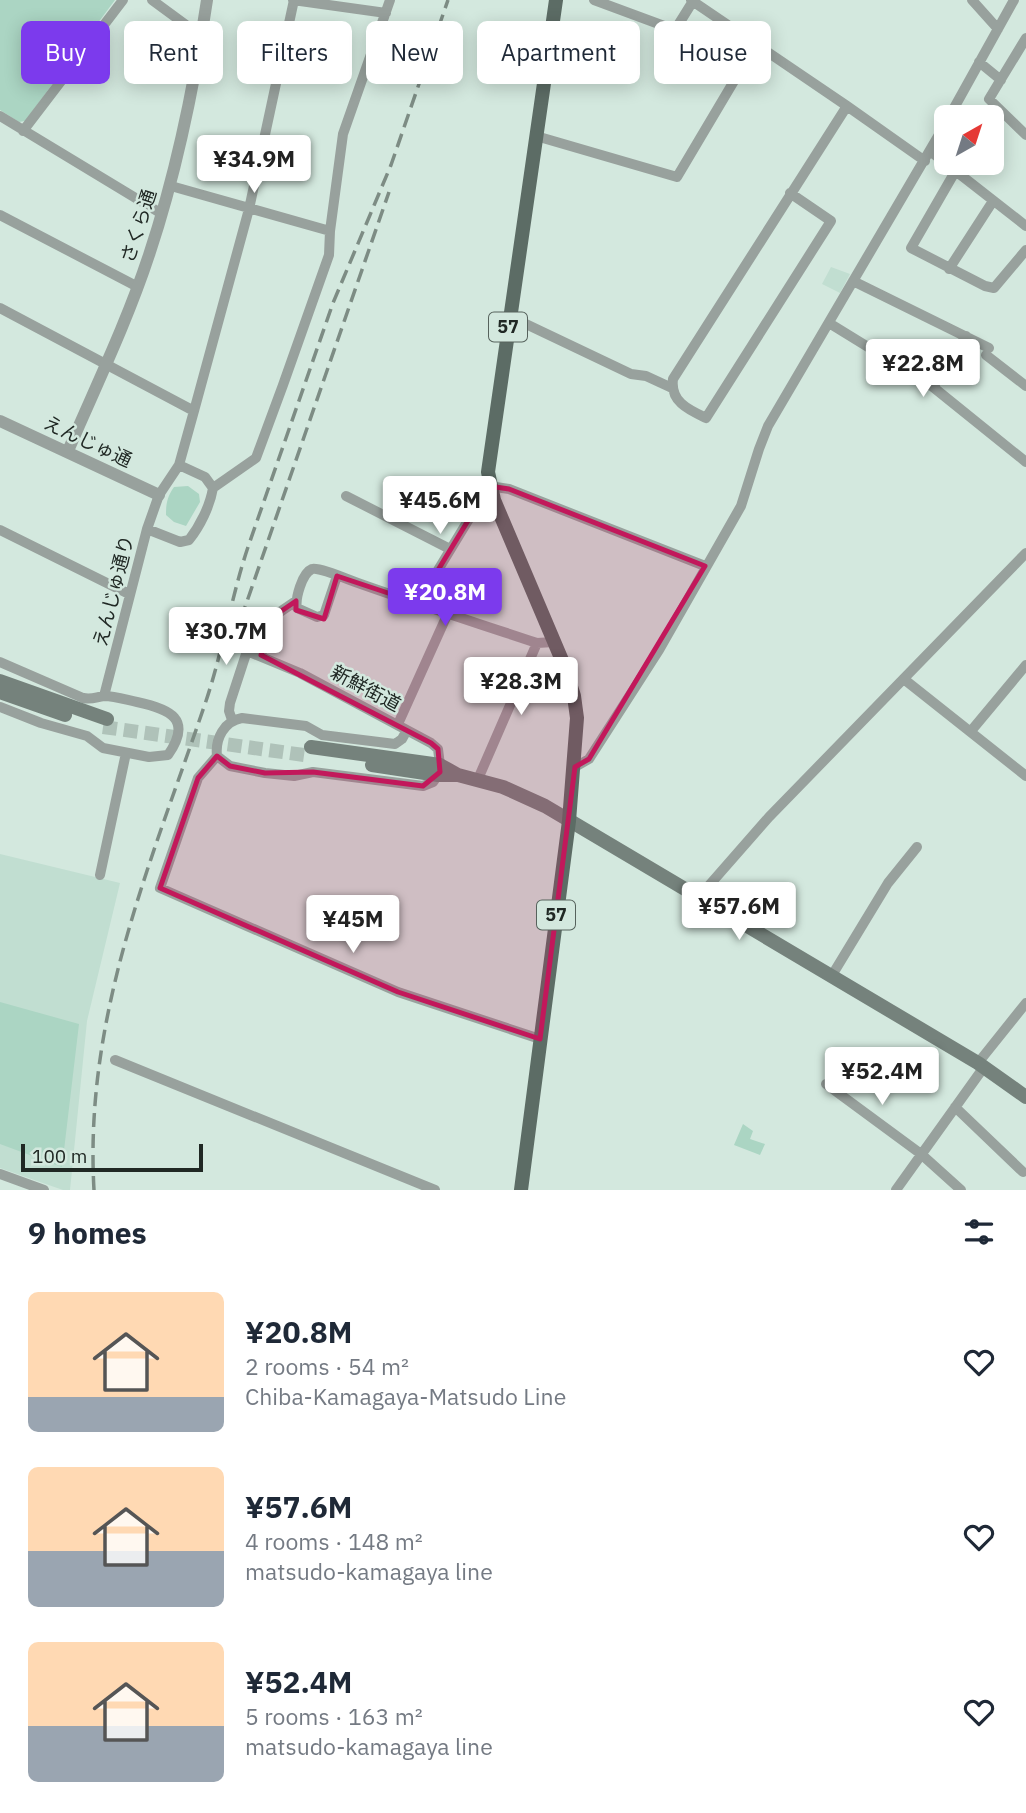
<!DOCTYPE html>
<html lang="en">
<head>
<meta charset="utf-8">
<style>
  :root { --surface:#fff; --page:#f2f2f3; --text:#1f2937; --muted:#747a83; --accent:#7c3aed }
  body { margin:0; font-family:"IBM Plex Sans","Noto Sans JP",sans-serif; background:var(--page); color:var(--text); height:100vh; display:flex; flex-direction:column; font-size:26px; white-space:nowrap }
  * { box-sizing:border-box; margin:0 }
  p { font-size:23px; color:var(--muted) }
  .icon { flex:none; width:38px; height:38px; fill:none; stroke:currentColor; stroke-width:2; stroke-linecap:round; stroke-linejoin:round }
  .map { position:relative; height:1190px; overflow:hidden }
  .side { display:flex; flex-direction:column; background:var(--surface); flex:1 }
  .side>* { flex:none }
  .top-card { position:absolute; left:21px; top:21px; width:985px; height:63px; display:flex; gap:14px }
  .needle { width:46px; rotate:39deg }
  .buttons { position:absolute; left:934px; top:105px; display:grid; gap:14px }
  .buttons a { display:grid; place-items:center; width:70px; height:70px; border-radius:10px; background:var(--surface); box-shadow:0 4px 18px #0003; font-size:35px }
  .scale { position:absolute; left:21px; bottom:18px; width:182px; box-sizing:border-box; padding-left:7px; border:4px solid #202824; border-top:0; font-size:19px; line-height:24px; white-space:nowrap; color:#202824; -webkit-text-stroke:5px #d3e8de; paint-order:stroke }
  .price { position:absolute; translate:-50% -60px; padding:0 16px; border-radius:7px; background:#fff; color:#222; font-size:23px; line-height:46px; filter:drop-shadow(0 2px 4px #0008) }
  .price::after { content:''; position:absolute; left:50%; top:42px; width:21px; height:16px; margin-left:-10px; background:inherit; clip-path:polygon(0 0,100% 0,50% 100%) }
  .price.selected { background:var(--accent); color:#fff }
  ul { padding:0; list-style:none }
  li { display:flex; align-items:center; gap:21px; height:175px; padding:0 28px }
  li span { display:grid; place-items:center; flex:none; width:196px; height:140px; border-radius:10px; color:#555 }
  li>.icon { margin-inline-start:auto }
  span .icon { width:84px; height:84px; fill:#fffc; stroke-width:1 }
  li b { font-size:30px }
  h2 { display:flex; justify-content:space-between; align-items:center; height:84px; padding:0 28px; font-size:30px }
  .chip { padding:0 24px; border-radius:10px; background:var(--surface); box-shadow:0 4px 18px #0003; font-size:24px; line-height:63px }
  .chip.selected { background:var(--accent); color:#fff }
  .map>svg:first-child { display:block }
  .built { fill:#c1ded1 }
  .green { fill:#abd5c3 }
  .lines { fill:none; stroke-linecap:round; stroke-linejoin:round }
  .secondary-tunnel { stroke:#afc2b9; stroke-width:14; stroke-dasharray:14 7; stroke-linecap:butt }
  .minor { stroke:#98a19d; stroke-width:10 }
  .tertiary { stroke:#98a19d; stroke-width:12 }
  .secondary { stroke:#75827c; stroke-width:14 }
  .primary { stroke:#5c6c65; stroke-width:14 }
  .rail { stroke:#7d8c84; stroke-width:3.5; stroke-dasharray:14 7; stroke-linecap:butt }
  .marked { fill:#c2185b; fill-opacity:0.2; stroke:#c2185b; stroke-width:5; stroke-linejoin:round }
  .labels { text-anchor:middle; stroke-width:5; stroke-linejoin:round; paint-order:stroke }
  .shield { fill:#d3e8de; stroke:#56625c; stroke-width:2 }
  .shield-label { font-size:18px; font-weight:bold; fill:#202824 }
  .street-label { font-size:19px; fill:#202824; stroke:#d3e8de }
</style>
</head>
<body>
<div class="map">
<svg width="1026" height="1190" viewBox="0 0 1026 1190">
  <rect width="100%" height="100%" fill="#d3e8de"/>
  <path class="built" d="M831 267 850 274 840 293 822 284Z
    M0 854 120 883 87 1021 70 1190H63L0 1168Z"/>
  <path class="green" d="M0 0H115L25 121 19 122 0 110Z
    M188 486 199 494 200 502 186 526 174 522 166 515C166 504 167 497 174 487Z
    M0 1002 79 1024 62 1167 0 1144Z
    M743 1124 753 1131 750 1139 765 1144 760 1155 734 1145Z"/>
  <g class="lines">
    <path class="secondary-tunnel" d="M103 727 311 756"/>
    <path class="minor" d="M152 0 201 36
      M293 0 386 13
      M594 0 675 30 693 1
      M691 0 847 106 925 161
      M972 0 998 29
      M1026 38 989 99 1026 135
      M979 62 1001 80
      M0 116 162 214
      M949 117 1014 0
      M23 131 123 0
      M536 136 677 177 756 44
      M930 151 1026 226
      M956 170 911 248 985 286 994 288 1026 250
      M171 186 330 231
      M790 193 831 221 706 418C689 410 670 402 673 379L847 106
      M0 215 138 287
      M949 269 993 201
      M853 281 989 348
      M0 308 194 411
      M509 316 631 374 646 376 672 388
      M829 323 933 387 1026 462
      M986 355 1026 386
      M933 387 966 336
      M213 488 256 458 283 385 329 255 330 231 343 134 390 0
      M346 496 450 549
      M147 529 180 542 189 540C200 526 210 506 213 488L205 477 179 465
      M0 530 129 594
      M337 576 324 615 317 617 297 608C295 599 302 573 312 569 319 567 349 580 358 583 417 604 477 623 537 643L554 642
      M418 603 489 486 509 489 705 566
      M261 655 274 616 296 601
      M0 662 83 698C92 700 96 697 104 696 115 696 127 700 137 702 170 709 193 719 168 755L149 757 103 748 87 736 41 723 0 707
      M905 680 1026 776
      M104 696 147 529 159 495 179 465 194 411 249 209 294 0
      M232 720 229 711 230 703 247 651 300 673 431 743 438 749 440 765
      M398 724 448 613
      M407 730 402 739 395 744 322 735 306 726 242 718C224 721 215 739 217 756L198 778 160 888 398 992 540 1039
      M971 731 1026 665
      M217 756 230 766 265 773 294 776 313 772 423 786 433 782 438 775
      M575 767 589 759 659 650 741 506 759 449 768 426 947 121
      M478 779 537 643
      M100 875 126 753
      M698 898 769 817 1026 553
      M831 977 888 883 917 847
      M115 1060 435 1190
      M978 1063 1026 1003
      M826 1084 921 1154 961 1190
      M955 1107 1023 1172
      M0 1174 44 1190
      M896 1190 984 1067"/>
    <path class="tertiary" d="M0 421 159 495
      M68 451C96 386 127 322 149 255 177 171 194 87 207 0"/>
    <path class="secondary" d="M0 681 107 719
      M0 692 65 715
      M311 747 440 765 458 775 503 787 545 806 978 1063 1026 1097
      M372 765 438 775H456"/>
    <path class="primary" d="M521 1190 569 821 577 718 574 696 564 665 494 500 488 472 556 0"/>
    <path class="rail" d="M227 659 389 192
      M94 1190C84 1015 151 863 206 701 223 650 231 598 248 547L333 303 391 165 448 0"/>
  </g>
  <path class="marked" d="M489 486 509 489 705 566 589 759 575 767 540 1039 398 992 160 888 198 778 217 756 230 766 265 773 313 772 423 786 440 772 438 749 431 743 261 655 274 616 296 601V610L324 619 337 576 418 603Z"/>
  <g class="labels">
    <g class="shield">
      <rect x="489" y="312.5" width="38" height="29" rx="5"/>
      <rect x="537" y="900.5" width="38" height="29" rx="5"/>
    </g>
    <g class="shield-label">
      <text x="508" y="333">57</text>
      <text x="556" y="921">57</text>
    </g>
    <g class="street-label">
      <text transform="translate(138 226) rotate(-72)" y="7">さくら通</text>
      <text transform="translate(88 441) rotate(25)" y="7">えんじゅ通</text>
      <text transform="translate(113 591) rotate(-76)" y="7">えんじゅ通り</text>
      <text transform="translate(366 688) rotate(28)" y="7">新鮮街道</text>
    </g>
  </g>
</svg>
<div class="buttons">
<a><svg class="needle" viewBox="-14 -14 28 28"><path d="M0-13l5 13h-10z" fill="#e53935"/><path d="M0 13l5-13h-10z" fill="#747a83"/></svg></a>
</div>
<div class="scale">100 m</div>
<b class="price" style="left:254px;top:195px">¥34.9M</b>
<b class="price" style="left:923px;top:399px">¥22.8M</b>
<b class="price" style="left:440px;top:536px">¥45.6M</b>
<b class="price selected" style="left:445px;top:628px">¥20.8M</b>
<b class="price" style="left:226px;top:667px">¥30.7M</b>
<b class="price" style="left:521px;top:717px">¥28.3M</b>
<b class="price" style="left:739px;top:942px">¥57.6M</b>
<b class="price" style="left:353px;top:955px">¥45M</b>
<b class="price" style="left:882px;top:1107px">¥52.4M</b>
<div class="top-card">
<a class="chip selected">Buy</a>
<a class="chip">Rent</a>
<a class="chip">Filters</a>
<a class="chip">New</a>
<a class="chip">Apartment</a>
<a class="chip">House</a>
</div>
</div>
<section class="side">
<h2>9 homes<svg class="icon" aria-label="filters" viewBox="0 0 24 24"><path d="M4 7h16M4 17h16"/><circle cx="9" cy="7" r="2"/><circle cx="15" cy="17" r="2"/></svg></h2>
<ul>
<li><span style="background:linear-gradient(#ffd9b3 75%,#9aa5b1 0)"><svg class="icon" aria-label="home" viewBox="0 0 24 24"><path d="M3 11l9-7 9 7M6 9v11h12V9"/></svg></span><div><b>¥20.8M</b><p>2 rooms · 54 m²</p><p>Chiba-Kamagaya-Matsudo Line</p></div><svg class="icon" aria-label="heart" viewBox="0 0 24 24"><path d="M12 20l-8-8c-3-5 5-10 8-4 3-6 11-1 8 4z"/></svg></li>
<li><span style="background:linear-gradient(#ffd9b3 60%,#9aa5b1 0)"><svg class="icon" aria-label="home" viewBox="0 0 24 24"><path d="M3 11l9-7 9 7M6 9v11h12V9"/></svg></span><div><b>¥57.6M</b><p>4 rooms · 148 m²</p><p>matsudo-kamagaya line</p></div><svg class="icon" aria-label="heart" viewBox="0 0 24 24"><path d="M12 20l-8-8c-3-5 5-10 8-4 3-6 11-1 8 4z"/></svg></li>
<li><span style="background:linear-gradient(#ffd9b3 60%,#9aa5b1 0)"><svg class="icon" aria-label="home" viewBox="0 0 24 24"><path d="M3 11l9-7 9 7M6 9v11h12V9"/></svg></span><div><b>¥52.4M</b><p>5 rooms · 163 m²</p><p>matsudo-kamagaya line</p></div><svg class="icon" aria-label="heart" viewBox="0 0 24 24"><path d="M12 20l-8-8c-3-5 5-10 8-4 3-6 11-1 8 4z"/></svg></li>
</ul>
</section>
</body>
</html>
